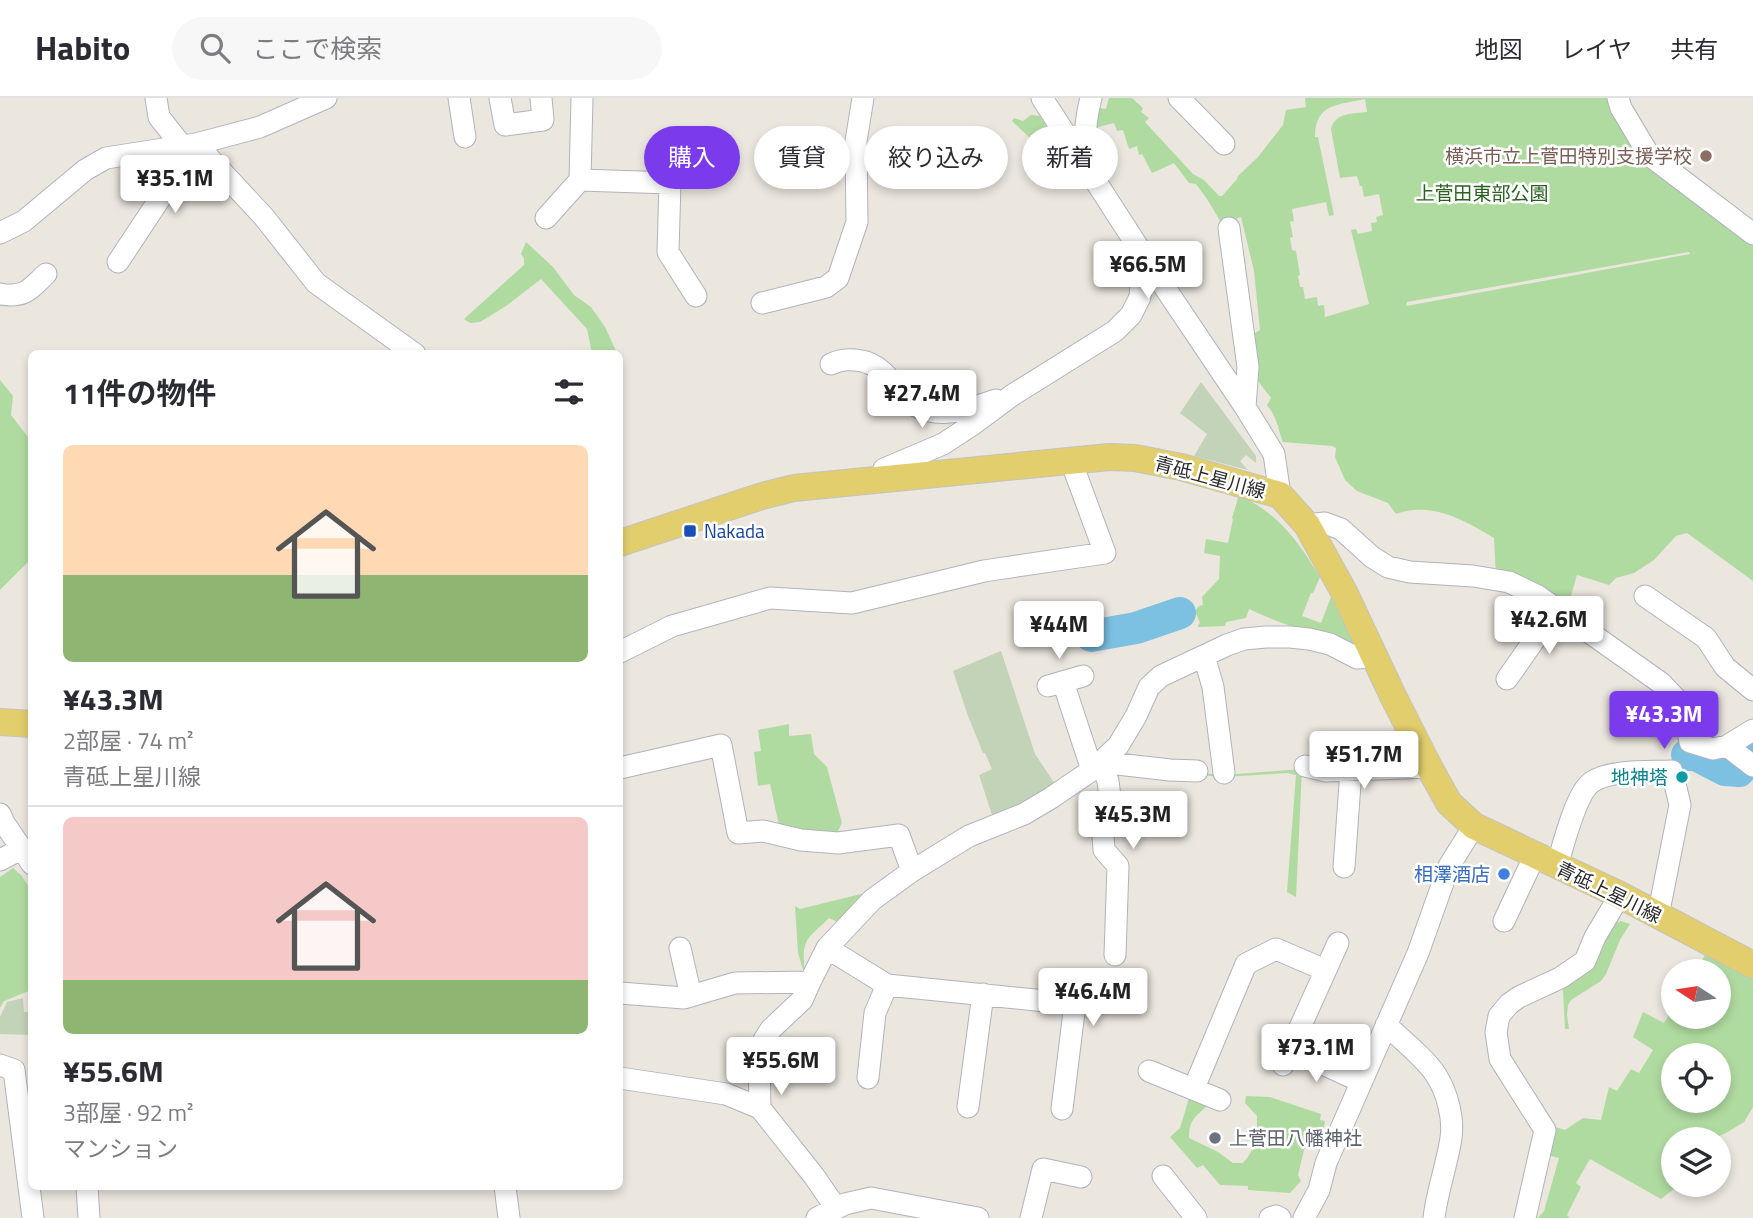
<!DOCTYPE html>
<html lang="ja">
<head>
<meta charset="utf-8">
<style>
  :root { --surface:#fff; --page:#f7f7f7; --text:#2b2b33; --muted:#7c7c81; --line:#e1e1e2; --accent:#7c3aed }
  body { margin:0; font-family:"Titillium Web","Noto Sans JP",sans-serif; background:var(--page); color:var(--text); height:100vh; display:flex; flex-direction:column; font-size:26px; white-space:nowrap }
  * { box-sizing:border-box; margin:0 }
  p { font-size:23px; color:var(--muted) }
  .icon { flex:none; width:38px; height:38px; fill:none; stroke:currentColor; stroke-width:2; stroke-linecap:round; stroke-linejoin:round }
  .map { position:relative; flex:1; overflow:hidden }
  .sheet { position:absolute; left:28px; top:252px; width:595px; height:840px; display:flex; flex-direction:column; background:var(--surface); border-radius:10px; box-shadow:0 4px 10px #0003 }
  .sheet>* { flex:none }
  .guide { position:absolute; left:644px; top:28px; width:665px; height:63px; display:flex; gap:14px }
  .needle { width:46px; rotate:282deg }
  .buttons { position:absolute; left:1661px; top:861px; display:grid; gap:14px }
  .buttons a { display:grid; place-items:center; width:70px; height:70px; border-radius:50%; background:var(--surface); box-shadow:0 4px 10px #0003; font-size:35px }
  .price { position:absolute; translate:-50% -60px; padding:0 16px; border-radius:7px; background:#fff; color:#222; font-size:23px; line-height:46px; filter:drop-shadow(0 2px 4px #0008) }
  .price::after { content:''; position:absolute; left:50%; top:42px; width:21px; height:16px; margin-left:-10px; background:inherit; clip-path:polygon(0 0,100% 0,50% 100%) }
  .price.active { background:var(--accent); color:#fff }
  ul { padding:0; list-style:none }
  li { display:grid; align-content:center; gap:14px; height:371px; padding:0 35px }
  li+li { border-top:2px solid var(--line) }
  li span { display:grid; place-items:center; height:217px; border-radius:10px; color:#555 }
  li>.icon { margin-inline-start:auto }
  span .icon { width:126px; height:126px; fill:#fffc; stroke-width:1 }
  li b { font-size:30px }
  h2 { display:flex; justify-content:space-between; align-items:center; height:84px; padding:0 35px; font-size:30px }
  .pill { padding:0 24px; border-radius:32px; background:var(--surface); box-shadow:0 4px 10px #0003; font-size:24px; line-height:63px }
  .pill.active { background:var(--accent); color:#fff }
  header { display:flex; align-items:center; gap:42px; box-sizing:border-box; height:98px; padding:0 35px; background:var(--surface); border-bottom:2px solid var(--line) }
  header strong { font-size:33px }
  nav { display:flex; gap:38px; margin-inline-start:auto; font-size:24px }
  .search { width:490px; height:63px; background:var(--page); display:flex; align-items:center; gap:18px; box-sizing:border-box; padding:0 24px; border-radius:38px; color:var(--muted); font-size:26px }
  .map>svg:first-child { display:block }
  .green { fill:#b0dba0; fill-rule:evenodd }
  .cemetery { fill:#c2d3b7 }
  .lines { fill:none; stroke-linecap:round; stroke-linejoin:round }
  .river { stroke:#7cc0e2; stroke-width:32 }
  .minor-casing { stroke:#b1b3bc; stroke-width:23 }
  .major-casing { stroke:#c3c3c3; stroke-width:28 }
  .minor { stroke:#fff; stroke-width:21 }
  .major { stroke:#e2ce6c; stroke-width:26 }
  .education-dot { fill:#8d6e63; stroke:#fff; stroke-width:2.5 }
  .transit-dot { fill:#1a4fb4; stroke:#fff; stroke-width:2.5 }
  .culture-dot { fill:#0f9aa8; stroke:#fff; stroke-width:2.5 }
  .shop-dot { fill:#3f7fe0; stroke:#fff; stroke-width:2.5 }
  .worship-dot { fill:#6b7280; stroke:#fff; stroke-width:2.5 }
  .labels { text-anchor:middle; stroke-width:5; stroke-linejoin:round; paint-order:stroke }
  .education-label { font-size:19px; fill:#785e54; stroke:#fff; text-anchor:end }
  .park-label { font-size:19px; fill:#2a6022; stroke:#fff }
  .street-label { font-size:19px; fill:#2a2a2a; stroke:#fff }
  .transit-label { font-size:19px; fill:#164399; stroke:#fff; text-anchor:start }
  .culture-label { font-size:19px; fill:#0d838f; stroke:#fff; text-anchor:end }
  .shop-label { font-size:19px; fill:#366cbe; stroke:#fff; text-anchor:end }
  .worship-label { font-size:19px; fill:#5b616d; stroke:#fff; text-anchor:start }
</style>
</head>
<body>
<header>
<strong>Habito</strong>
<div class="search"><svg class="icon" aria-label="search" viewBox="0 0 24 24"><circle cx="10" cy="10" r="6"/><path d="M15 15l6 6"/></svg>ここで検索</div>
<nav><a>地図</a><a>レイヤ</a><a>共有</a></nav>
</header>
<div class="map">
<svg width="1753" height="1120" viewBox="0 0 1753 1120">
  <rect width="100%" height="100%" fill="#ebe6de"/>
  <path class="green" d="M1109 0H1132L1143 10 1141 14 1149 20 1145 24 1193 76 1204 82 1219 98H1222L1237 81 1238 78 1258 59 1283 27 1286 12 1306 9 1305 0H1607L1616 20 1753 142V483L1687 435 1676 438 1654 462 1634 475 1616 480 1609 487 1577 477 1566 515 1496 478 1494 440C1464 422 1432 403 1396 416L1388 405 1357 393 1345 382 1335 359 1336 350 1332 348 1283 344C1277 329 1278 321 1267 307L1271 300 1255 279 1252 237 1260 232 1254 173 1241 119 1222 126 1207 101 1196 86 1189 85 1174 65 1152 75 1142 56 1139 57 1137 48 1129 51 1123 32 1117 33 1114 25 1098 29 1106 59H1112L1113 62 1099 72 1089 51 1095 9 1106 11ZM1365 1 1367 14C1353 16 1335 14 1331 31L1340 80 1357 78 1360 88H1362L1364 99 1379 96 1383 117 1376 119 1377 124 1371 125 1372 133 1358 136 1356 131 1351 132 1369 206 1325 219 1324 207 1318 208 1317 199 1305 201 1303 189H1300L1298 178 1300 177 1296 153 1292 152 1290 140 1293 139 1290 124 1294 123 1292 111 1326 104 1329 118 1334 117 1318 39H1315C1315 5 1339 7 1365 1ZM1689 154 1690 156 1406 208 1407 204Z
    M1031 17 1040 18 1070 67 1041 75 1035 71 1048 57 1012 23 1014 20 1023 23Z
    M526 144 553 169 574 197 591 209 605 229 617 255H592L587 231 541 181 506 208 480 224 470 225 464 221 524 167V160L521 156Z
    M0 282 13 298 11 317 31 343V461L0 492Z
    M1239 397C1280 417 1297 442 1320 479L1313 495H1311L1302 518 1321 525 1331 499H1334L1359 551C1322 537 1284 528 1249 511L1246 520 1226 524 1225 528 1198 529V527L1200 525 1195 513 1199 508 1203 507 1202 499 1219 481 1220 458 1204 455 1206 441 1228 445 1233 421 1232 420Z
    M789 626V638L811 636 814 656 827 669 842 725 833 743 780 732 770 686 758 688 754 654 761 653 758 632Z
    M1302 671 1296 799 1287 794 1296 677 1287 675 1224 679 1199 677V675L1225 677Z
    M13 770 21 777 31 792V892L4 903 0 910V779Z
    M869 794 840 825 829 820C803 845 802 841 805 878L798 855 795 808 800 811Z
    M1621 823 1630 826 1620 842 1606 876 1601 883 1571 902 1568 907 1567 917 1569 931H1565L1563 892 1566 886 1612 827Z
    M1705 857 1753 873V1009L1744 1024 1726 1035 1712 1041H1673V1087H1679L1661 1101 1590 1061 1576 1085 1581 1089 1567 1117 1570 1120H1538L1544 1113 1559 1060 1547 1057 1555 1029 1565 1032 1583 1020 1601 1022 1609 989 1617 993 1631 971 1639 975 1653 952 1633 939 1643 914 1664 925 1673 911V919H1718V873H1701L1698 869ZM1673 957H1718V1003H1673Z
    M1190 997 1208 1007C1195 1019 1189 1022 1189 1040L1218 1054 1233 1065H1243C1256 1051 1257 1037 1257 1018L1245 1005 1246 998 1270 999 1321 1016 1320 1022 1325 1023 1321 1048 1316 1051 1305 1048 1298 1077 1301 1083 1290 1095 1248 1092V1088L1220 1087 1203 1067 1197 1070 1170 1039 1180 1030Z"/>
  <path class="cemetery" d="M1201 284 1256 358V365L1246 357 1240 363 1248 372 1194 358 1207 336 1180 315Z
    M1001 553 1035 656 1059 692 994 723 979 677 992 671 985 655H983L968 618 953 573Z
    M23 900 24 914H31V937L0 936V919L7 904Z"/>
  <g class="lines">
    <path class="river" d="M1091 538 1136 530 1180 515
      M1687 657H1696L1725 672 1739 673 1753 656"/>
    <g class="minor-casing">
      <path id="minor" d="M156 0 159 19 182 48
        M459 0 465 39
        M500 0 505 27 543 22 541 0
        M582 0 580 82 670 85 668 154 696 198
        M1042 0 1149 166 1245 309 1274 356 1280 397
        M1179 0 1224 46
        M1618 0 1621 10 1649 57 1753 136
        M1086 67C1084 44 1085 22 1091 0
        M546 120 580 82
        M1229 130 1248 269 1245 309
        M0 135 24 123 85 72 106 60 196 46 260 29 326 0
        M118 164 196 46 264 119 316 185 415 256
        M0 196C25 200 29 192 46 176
        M762 205 826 189 838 180 857 124 856 43 863 0
        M831 266C842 261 850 261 862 263 889 269 895 296 916 308 942 322 971 310 996 302
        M881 382 884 371 943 346 972 327 1014 296 1115 233 1131 217 1140 199 1141 183 1149 166
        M1307 427 1325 425 1341 431 1372 459 1388 469 1410 474 1473 478 1509 484 1538 498 1661 585 1677 602 1686 624 1690 644 1713 651 1727 648 1753 668
        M1645 498 1706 540 1725 569 1753 592
        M620 554 672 528 770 500 852 505 984 473 1105 455 1071 363
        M1204 558 1213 589 1224 675
        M1507 581 1556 511
        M1063 584 1092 672
        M1048 588 1083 578
        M1727 648 1753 632
        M1305 668 1326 673 1429 669
        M620 670 721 647 738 735 763 733 801 742 838 745 899 737 912 773
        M0 716 4 725 32 766
        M0 762 21 751
        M1557 768C1563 748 1576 694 1592 684 1611 671 1650 674 1672 673L1680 707 1658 818
        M1344 769 1351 672
        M1504 823 1535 757
        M680 850 691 898
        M827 850 887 887 1075 906 1062 1011
        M1115 857 1118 768 1104 752 1102 723 1111 707 1108 683 1100 664 1170 672 1197 673
        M810 884 802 902 771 931 764 942 759 961 760 1010 814 1078 836 1110
        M620 895 684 900 735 885 810 884 827 850 872 802 912 773 969 738 1024 716 1051 700 1092 672 1118 648 1136 618 1149 589 1161 578 1227 547 1244 541 1266 539H1290L1309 541 1330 546 1357 560 1375 559
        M1386 927C1401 941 1425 960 1436 977 1447 994 1454 1020 1451 1040 1447 1067 1437 1093 1434 1120
        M1290 951 1360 983
        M0 967 14 972 33 1120
        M1283 967 1338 845
        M1149 973 1220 1002
        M620 980 726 996 760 1010
        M868 980 875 915 887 887
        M1194 990 1246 866 1276 851 1325 872
        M968 1009 983 896
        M1163 1078 1196 1120
        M87 1088 89 1120
        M505 1088 509 1120
        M817 1120 845 1106 871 1100 978 1120
        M1031 1120 1043 1071 1081 1079
        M1270 1120 1276 1118 1280 1120
        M1304 1120 1319 1092 1326 1065 1418 855 1449 768 1474 728
        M1525 1120 1545 1032 1500 961 1496 934 1499 918 1509 906 1519 899 1560 880 1585 863 1595 839 1620 797"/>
    </g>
    <g class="major-casing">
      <path id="major" d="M620 445 762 398 794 390 1109 359 1135 360 1181 369 1280 397 1307 427 1344 494 1393 598 1429 669 1449 705 1474 728 1620 797 1753 867
        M0 624 32 626"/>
    </g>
    <use href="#minor" class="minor"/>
    <use href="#major" class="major"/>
  </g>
  <circle class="education-dot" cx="1706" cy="58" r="7"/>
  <rect class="transit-dot" x="683" y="426" width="14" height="14" rx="3.5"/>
  <circle class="culture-dot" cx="1682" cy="679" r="7"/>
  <circle class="shop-dot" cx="1504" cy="776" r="7"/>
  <circle class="worship-dot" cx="1215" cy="1040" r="7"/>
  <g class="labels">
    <g class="education-label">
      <text x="1692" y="65">横浜市立上菅田特別支援学校</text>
    </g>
    <g class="park-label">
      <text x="1482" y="102">上菅田東部公園</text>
    </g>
    <g class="street-label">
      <text transform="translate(1210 379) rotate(15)" y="7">青砥上星川線</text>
      <text transform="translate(1609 794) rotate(26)" y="7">青砥上星川線</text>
    </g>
    <g class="transit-label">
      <text x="704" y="440">Nakada</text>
    </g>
    <g class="culture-label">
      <text x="1668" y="686">地神塔</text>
    </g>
    <g class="shop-label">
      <text x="1490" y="783">相澤酒店</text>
    </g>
    <g class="worship-label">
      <text x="1229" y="1047">上菅田八幡神社</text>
    </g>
  </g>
</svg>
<div class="buttons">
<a><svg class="needle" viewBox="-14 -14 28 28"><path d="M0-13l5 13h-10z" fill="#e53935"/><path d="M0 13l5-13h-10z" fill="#7c7c81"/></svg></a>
<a><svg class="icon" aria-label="locate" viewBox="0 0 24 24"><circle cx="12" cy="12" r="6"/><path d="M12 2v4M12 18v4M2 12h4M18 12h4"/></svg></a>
<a><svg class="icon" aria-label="layers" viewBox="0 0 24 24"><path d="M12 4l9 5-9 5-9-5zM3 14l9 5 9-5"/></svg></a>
</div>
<b class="price" style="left:175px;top:117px">¥35.1M</b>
<b class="price" style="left:1148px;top:203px">¥66.5M</b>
<b class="price" style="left:922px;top:332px">¥27.4M</b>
<b class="price" style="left:1549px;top:558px">¥42.6M</b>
<b class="price" style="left:1059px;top:563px">¥44M</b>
<b class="price active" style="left:1664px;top:653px">¥43.3M</b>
<b class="price" style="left:1364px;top:693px">¥51.7M</b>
<b class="price" style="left:1133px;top:753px">¥45.3M</b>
<b class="price" style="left:1093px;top:930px">¥46.4M</b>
<b class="price" style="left:1316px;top:986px">¥73.1M</b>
<b class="price" style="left:781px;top:999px">¥55.6M</b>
<div class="guide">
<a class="pill active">購入</a>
<a class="pill">賃貸</a>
<a class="pill">絞り込み</a>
<a class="pill">新着</a>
</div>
<section class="sheet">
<h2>11件の物件<svg class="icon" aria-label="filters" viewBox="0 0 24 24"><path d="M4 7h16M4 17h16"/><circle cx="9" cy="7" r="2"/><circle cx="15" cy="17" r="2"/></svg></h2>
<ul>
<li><span style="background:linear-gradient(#ffd9b3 60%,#8fb573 0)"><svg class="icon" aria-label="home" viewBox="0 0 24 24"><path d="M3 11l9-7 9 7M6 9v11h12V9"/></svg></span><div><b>¥43.3M</b><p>2部屋 · 74 m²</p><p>青砥上星川線</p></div></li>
<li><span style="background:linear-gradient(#f6c9c9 75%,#8fb573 0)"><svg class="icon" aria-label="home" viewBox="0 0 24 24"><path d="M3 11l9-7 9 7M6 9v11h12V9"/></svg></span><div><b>¥55.6M</b><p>3部屋 · 92 m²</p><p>マンション</p></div></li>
</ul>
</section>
</div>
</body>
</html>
